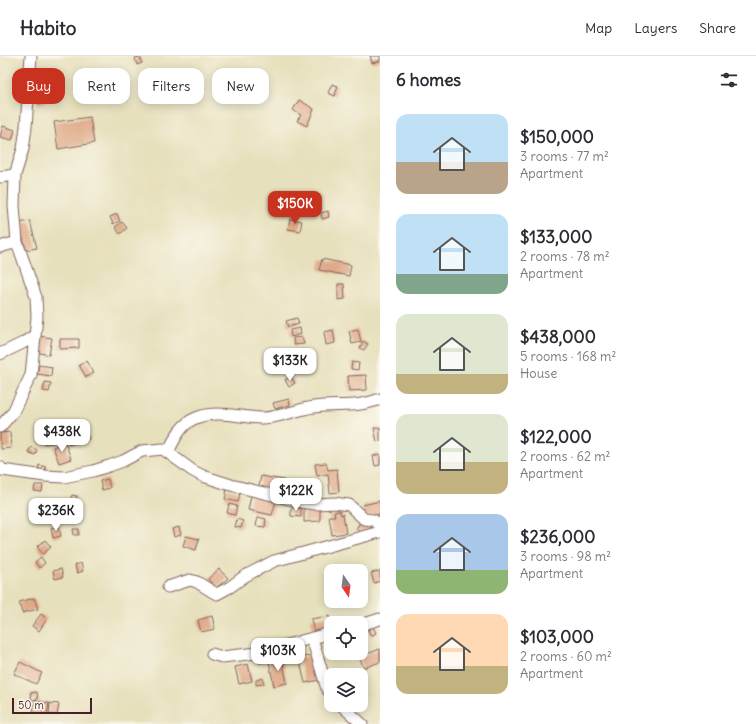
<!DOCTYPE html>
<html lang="en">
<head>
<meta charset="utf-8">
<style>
  :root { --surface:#fff; --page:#f7f7f7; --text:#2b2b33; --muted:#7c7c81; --line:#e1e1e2; --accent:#c8321e }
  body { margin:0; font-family:Delius,sans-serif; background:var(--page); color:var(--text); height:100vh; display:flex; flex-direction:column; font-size:15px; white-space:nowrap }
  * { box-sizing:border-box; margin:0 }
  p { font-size:13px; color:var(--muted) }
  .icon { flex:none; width:22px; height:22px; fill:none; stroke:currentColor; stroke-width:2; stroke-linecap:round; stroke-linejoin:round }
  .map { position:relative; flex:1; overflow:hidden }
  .details { display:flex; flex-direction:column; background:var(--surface); width:376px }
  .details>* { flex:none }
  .top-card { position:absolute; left:12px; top:12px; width:308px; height:36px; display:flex; gap:8px }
  .needle { width:26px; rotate:166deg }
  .controls { position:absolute; left:324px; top:508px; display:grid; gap:8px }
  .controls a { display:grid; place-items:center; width:44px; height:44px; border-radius:8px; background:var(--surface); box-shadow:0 2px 10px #0003; font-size:20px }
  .scale { position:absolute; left:12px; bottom:10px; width:80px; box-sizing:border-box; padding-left:4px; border:2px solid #4a1f2b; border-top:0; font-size:11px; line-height:14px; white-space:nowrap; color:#4a1f2b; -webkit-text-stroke:3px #fbf7ec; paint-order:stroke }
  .price { position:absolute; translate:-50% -34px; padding:0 9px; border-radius:8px; background:#fff; color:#222; font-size:13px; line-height:26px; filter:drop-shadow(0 1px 2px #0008) }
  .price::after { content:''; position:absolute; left:50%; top:24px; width:12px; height:9px; margin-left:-6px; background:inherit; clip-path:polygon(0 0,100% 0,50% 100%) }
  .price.selected { background:var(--accent); color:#fff }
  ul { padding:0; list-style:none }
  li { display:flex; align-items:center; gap:12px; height:100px; padding:0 16px }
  li span { display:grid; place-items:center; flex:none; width:112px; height:80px; border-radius:12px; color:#555 }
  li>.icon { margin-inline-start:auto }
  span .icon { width:48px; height:48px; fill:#fffc; stroke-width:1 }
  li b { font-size:17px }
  h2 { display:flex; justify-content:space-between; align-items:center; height:48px; padding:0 16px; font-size:17px }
  .tag { padding:0 14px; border-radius:12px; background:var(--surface); box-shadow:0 2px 10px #0003; font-size:14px; line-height:36px }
  .tag.selected { background:var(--accent); color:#fff }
  header { display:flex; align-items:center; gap:24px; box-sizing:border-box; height:56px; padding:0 20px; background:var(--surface); border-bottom:1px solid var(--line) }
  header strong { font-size:19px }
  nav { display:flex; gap:22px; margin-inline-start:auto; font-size:14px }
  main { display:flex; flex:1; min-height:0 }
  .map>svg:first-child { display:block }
  .building { fill:#e0aa88 }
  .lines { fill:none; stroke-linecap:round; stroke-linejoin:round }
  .minor-casing { stroke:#81635e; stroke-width:13 }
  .minor { stroke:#fff; stroke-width:11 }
</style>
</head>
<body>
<header>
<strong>Habito</strong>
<nav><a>Map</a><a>Layers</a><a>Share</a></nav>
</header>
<main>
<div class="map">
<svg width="380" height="668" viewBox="0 0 380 668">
  <rect width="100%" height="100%" fill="#fbf7ec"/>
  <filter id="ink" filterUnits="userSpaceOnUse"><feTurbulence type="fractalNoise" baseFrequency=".025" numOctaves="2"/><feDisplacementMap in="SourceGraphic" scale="8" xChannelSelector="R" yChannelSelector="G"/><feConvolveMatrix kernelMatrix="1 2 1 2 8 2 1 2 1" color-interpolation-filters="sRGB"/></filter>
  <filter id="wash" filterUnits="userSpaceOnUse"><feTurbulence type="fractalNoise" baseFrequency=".012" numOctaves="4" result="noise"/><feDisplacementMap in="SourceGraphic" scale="16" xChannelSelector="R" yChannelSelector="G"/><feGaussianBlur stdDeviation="0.9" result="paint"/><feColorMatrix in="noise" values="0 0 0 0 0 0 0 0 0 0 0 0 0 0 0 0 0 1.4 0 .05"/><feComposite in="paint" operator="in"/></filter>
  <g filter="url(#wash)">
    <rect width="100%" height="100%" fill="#e7e0bc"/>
    <g id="blocks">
      <path class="building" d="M370 0H380V5L372 7Z
        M140 1 142 7 137 9 135 2Z
        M332 28 338 30 335 40 328 37Z
        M47 33 49 46 38 48 36 35Z
        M299 44 314 53 307 70 297 65 301 59 293 54Z
        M90 61 94 87 58 93 54 66Z
        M3 70 15 74 12 84 0 81Z
        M328 155 329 161 322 163 321 157Z
        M117 158 120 165 113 168 110 161Z
        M290 163 302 165 300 175 288 173Z
        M30 165 37 192 26 194 19 167Z
        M122 166 127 172 120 178 115 171Z
        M322 203 351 209 349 220 319 214Z
        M338 228H344L345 243 338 244Z
        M297 262 299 268 288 271 286 265Z
        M300 272 301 278 291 281 290 274Z
        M358 273 361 286 352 288 349 275Z
        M333 274 335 287 326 289 324 276Z
        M39 280 52 282 49 299 36 296Z
        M302 281 304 288 294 289 293 282Z
        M60 283H79V292L60 293Z
        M363 285 368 288 364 294 360 292Z
        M87 305 94 317 86 321 79 309Z
        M352 306 359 307 358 314 351 313Z
        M39 309 52 311 51 320 37 318Z
        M366 319 367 334 349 335 348 320Z
        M291 321 295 327 289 331 285 324Z
        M45 326 51 327 49 336 43 335Z
        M289 343 290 349 275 353 273 347Z
        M380 371V385L377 386 374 372Z
        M85 373 89 383 69 389 66 380Z
        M10 376 11 392 1 393 0 377Z
        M53 377 54 387 44 388 43 378Z
        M65 386 71 403 59 407 53 391Z
        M31 391 37 394 35 399 28 396Z
        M380 398V409L375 410 373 400Z
        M326 407 328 414 337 413 339 436 330 437 328 418 317 420 315 408Z
        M39 409 46 411 44 418 37 416Z
        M261 420 284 424 281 440 258 435Z
        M108 423 110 432 102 434 100 425Z
        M35 429H43L42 436 34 435Z
        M227 433 240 437 238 446 225 443Z
        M72 439 77 440 75 446 70 445Z
        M251 440 276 445 272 459 248 454Z
        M380 445V458L365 461 363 449Z
        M229 448 237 450 235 459 227 457Z
        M49 449H61V458H49Z
        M291 452H301V461L291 460Z
        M304 452H320V465L304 466Z
        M340 455 341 459 343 458 346 477 332 479 329 460H335L334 456Z
        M258 461 266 463 265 471 256 470Z
        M237 463 243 465 241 472 235 471Z
        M361 465 371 471 366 479 356 473Z
        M59 470 61 480 53 482 51 472Z
        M179 471 181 479 174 481 172 473Z
        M73 473H79V479H74Z
        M186 480 199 483 196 494 183 490Z
        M45 484 51 491 43 498 37 491Z
        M41 501 45 507 39 512 35 506Z
        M81 507 83 515 77 517 75 509Z
        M61 513 63 521 55 523 53 515Z
        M219 513 228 522 216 532 208 523Z
        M380 515V525L374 527 371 517Z
        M34 542 38 553 22 557 19 546Z
        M41 558 47 563 39 575 32 570Z
        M212 560 215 573 201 576 198 564Z
        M329 560 331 573 314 576 311 563Z
        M373 571 376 577 371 580 368 574Z
        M380 593V606L364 612 359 601Z
        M265 598 267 605 259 607 257 600Z
        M313 599 319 624 305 627 299 602Z
        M282 603 287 627 274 630 269 606Z
        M20 606 42 617 36 628 14 618Z
        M248 608 252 625 239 628 235 611Z
        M263 622 264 628 256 629V624Z
        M37 636 38 643 32 644 30 637Z
        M35 645 49 647 47 658 33 656Z
        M50 647 59 648 57 659 49 658Z"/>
    </g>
  </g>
  <g filter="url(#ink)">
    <use href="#blocks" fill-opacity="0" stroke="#81635e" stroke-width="1"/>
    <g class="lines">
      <g class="minor-casing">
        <path id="minor" d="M0 121 15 119
          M0 191 17 186
          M0 298 23 287 35 279
          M0 371 13 356 31 319 37 261 36 241 17 186 14 150 15 119 23 93 26 71 31 0
          M168 396C175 382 181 368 196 362 217 353 241 362 263 362 280 362 297 353 314 351 336 348 358 352 380 343
          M0 411 2 414 45 420 64 421 93 415 109 410 123 405 142 395 163 393 193 415 203 420 231 429 301 446 316 448 334 447 349 449 364 463 373 464 380 469
          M168 531 190 524 197 526 213 536 217 538 230 531 245 520 274 505 380 476
          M361 569 380 563
          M312 582 327 633 331 638
          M212 598 222 601 257 597 331 577
          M341 649 362 668"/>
      </g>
      <use href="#minor" class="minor"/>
    </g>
  </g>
</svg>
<div class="controls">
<a><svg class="needle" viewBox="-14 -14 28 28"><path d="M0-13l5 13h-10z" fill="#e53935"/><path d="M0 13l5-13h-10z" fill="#7c7c81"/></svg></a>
<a><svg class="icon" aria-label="locate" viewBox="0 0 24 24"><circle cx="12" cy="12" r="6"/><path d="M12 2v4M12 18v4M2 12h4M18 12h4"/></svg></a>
<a><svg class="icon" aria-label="layers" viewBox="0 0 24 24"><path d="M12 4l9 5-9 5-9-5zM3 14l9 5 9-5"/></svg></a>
</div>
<div class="scale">50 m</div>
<b class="price selected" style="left:295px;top:169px">$150K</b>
<b class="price" style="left:290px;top:326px">$133K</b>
<b class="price" style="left:62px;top:397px">$438K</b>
<b class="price" style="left:296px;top:456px">$122K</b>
<b class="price" style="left:56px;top:476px">$236K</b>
<b class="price" style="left:278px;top:616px">$103K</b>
<div class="top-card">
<a class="tag selected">Buy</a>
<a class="tag">Rent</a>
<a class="tag">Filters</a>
<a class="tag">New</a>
</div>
</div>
<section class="details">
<h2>6 homes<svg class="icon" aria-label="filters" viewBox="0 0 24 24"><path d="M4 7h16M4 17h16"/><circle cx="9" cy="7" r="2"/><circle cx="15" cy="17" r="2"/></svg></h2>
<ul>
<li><span style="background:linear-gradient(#bfe0f5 60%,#b9a48a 0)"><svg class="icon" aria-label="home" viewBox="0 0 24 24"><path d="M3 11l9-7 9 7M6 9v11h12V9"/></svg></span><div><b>$150,000</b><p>3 rooms · 77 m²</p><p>Apartment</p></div></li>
<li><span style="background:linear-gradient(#bfe0f5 75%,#7fa58c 0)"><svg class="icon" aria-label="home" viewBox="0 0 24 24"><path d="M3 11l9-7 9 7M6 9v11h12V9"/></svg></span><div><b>$133,000</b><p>2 rooms · 78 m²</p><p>Apartment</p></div></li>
<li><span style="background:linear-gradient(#dfe7d0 75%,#c2b280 0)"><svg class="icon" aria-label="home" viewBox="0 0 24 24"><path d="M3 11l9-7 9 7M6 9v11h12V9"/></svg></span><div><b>$438,000</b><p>5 rooms · 168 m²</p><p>House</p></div></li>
<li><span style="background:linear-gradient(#dfe7d0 60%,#c2b280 0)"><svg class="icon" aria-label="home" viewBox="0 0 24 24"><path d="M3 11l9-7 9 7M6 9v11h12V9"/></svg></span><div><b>$122,000</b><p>2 rooms · 62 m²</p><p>Apartment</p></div></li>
<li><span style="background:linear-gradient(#a9c7e8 70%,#8fb573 0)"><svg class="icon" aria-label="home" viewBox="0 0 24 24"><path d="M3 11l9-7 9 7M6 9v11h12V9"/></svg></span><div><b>$236,000</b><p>3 rooms · 98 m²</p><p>Apartment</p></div></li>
<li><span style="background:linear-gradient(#ffd9b3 65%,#c2b280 0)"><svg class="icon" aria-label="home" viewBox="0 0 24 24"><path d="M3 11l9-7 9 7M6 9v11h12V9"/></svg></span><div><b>$103,000</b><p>2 rooms · 60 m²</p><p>Apartment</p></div></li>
</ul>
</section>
</main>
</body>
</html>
